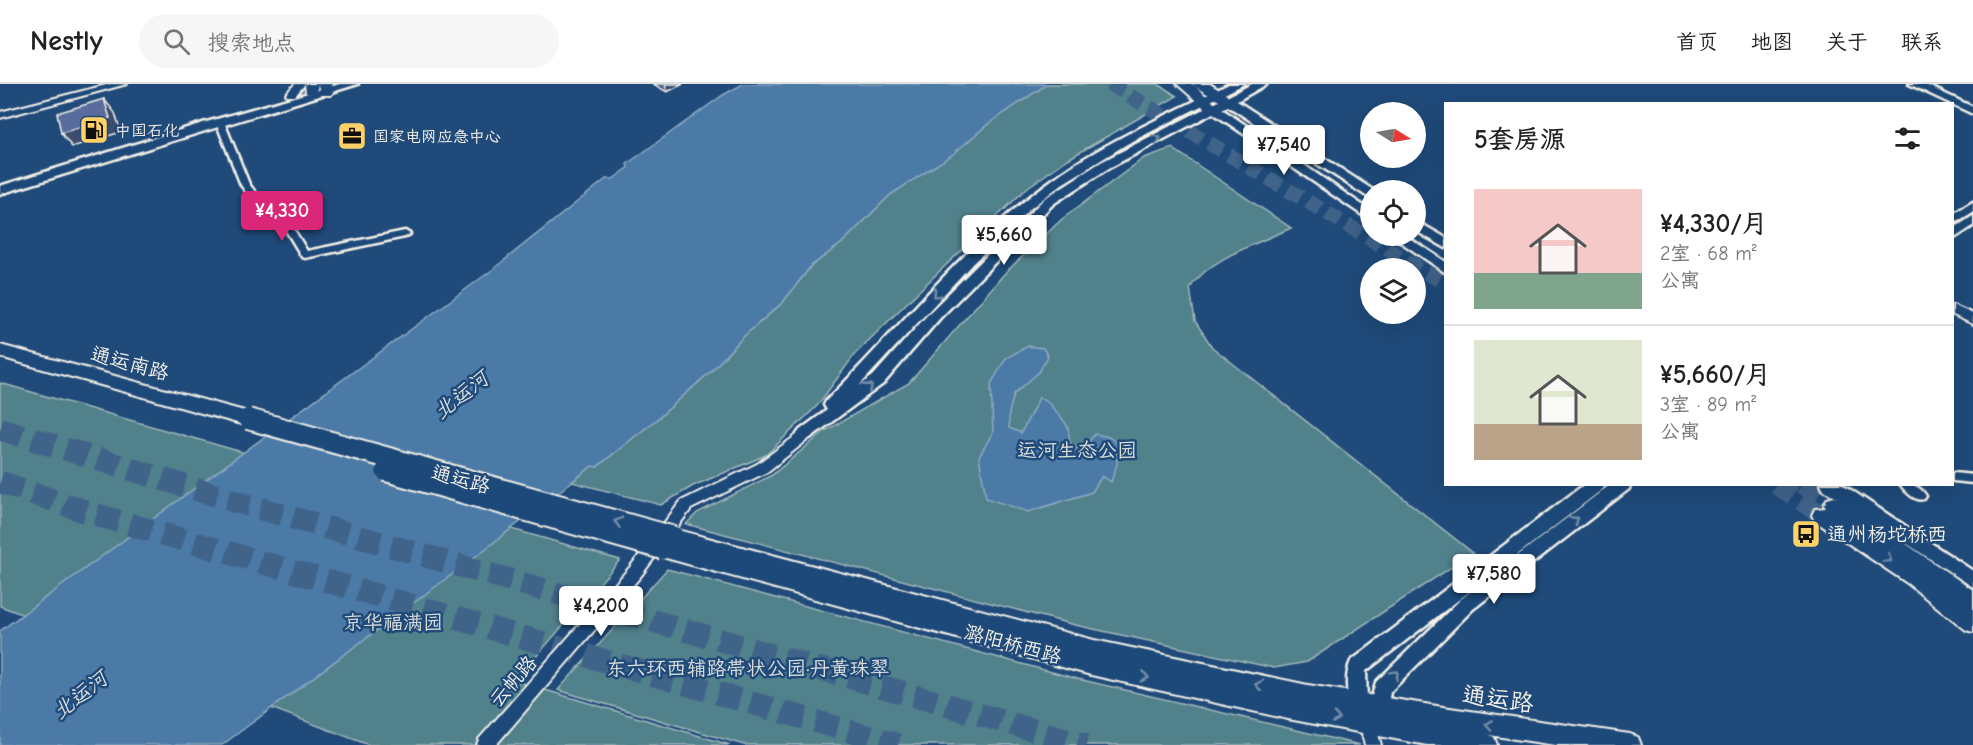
<!DOCTYPE html>
<html lang="zh">
<head>
<meta charset="utf-8">
<style>
  :root { --surface:#fff; --page:#f6f6f6; --text:#222; --muted:#767676; --line:#e0e0e0; --accent:#db2777 }
  body { margin:0; font-family:"Comic Neue","LXGW WenKai TC",sans-serif; background:var(--page); color:var(--text); height:100vh; display:flex; flex-direction:column; font-size:22px; white-space:nowrap }
  * { box-sizing:border-box; margin:0 }
  p { font-size:20px; color:var(--muted) }
  .icon { flex:none; width:33px; height:33px; fill:none; stroke:currentColor; stroke-width:2; stroke-linecap:round; stroke-linejoin:round }
  .map { position:relative; flex:1; overflow:hidden }
  .details { position:absolute; left:1444px; top:18px; width:510px; height:384px; display:flex; flex-direction:column; background:var(--surface); border-radius:0px; box-shadow:0 6px 24px #0002 }
  .details>* { flex:none }
  .needle { width:39px; rotate:101deg }
  .tools { position:absolute; left:1360px; top:18px; display:grid; gap:12px }
  .tools a { display:grid; place-items:center; width:66px; height:66px; border-radius:50%; background:var(--surface); box-shadow:0 6px 24px #0002; font-size:30px }
  .price { position:absolute; translate:-50% -51px; padding:0 14px; border-radius:6px; background:#fff; color:#222; font-size:20px; line-height:39px; filter:drop-shadow(0 2px 3px #0008) }
  .price::after { content:''; position:absolute; left:50%; top:36px; width:18px; height:14px; margin-left:-9px; background:inherit; clip-path:polygon(0 0,100% 0,50% 100%) }
  .price.current { background:var(--accent); color:#fff }
  ul { padding:0; list-style:none }
  li { display:flex; align-items:center; gap:18px; height:150px; padding:0 30px }
  li+li { border-top:2px solid var(--line) }
  li span { display:grid; place-items:center; flex:none; width:168px; height:120px; border-radius:0px; color:#555 }
  li>.icon { margin-inline-start:auto }
  span .icon { width:72px; height:72px; fill:#fffc; stroke-width:1 }
  li b { font-size:26px }
  h2 { display:flex; justify-content:space-between; align-items:center; height:72px; padding:0 30px; font-size:26px }
  header { display:flex; align-items:center; gap:36px; box-sizing:border-box; height:84px; padding:0 30px; background:var(--surface); border-bottom:2px solid var(--line) }
  header strong { font-size:28px }
  nav { display:flex; gap:33px; margin-inline-start:auto; font-size:21px }
  .search { width:420px; height:54px; background:var(--page); display:flex; align-items:center; gap:15px; box-sizing:border-box; padding:0 21px; border-radius:33px; color:var(--muted); font-size:22px }
  .map>svg:first-child { display:block }
  .green { fill:#51818b; stroke:#a2b9ba; stroke-width:1.5 }
  .water { fill:#4b7aa7; stroke:#8faac1; stroke-width:1.5 }
  .lines { fill:none; stroke-linecap:round; stroke-linejoin:round }
  .trunk-tunnel-far1 { stroke:#3f638a; stroke-width:15; stroke-dasharray:15 8; stroke-linecap:butt }
  .trunk-tunnel { stroke:#3f638a; stroke-width:20; stroke-dasharray:20 10; stroke-linecap:butt }
  .motorway-tunnel { stroke:#3f638a; stroke-width:23; stroke-dasharray:23 11; stroke-linecap:butt }
  .minor-casing { stroke:#f4f1e8; stroke-width:5 }
  .tertiary-casing { stroke:#f4f1e8; stroke-width:4 }
  .secondary-casing { stroke:#f4f1e8; stroke-width:5 }
  .primary-casing { stroke:#f4f1e8; stroke-width:4 }
  .trunk-casing { stroke:#f4f1e8; stroke-width:4 }
  .minor { fill:#1f4a7a; fill-rule:evenodd }
  .tertiary { fill:#1f4a7a; fill-rule:evenodd }
  .secondary { fill:#1f4a7a; fill-rule:evenodd }
  .primary { fill:#1f4a7a; fill-rule:evenodd }
  .trunk { fill:#1f4a7a; fill-rule:evenodd }
  .primary-bridge-casing { stroke:#f4f1e8; stroke-width:24; stroke-linecap:butt }
  .primary-bridge { stroke:#1f4a7a; stroke-width:20 }
  .wall { fill:#4d5e87; stroke:#f4f1e8; stroke-width:1.5 }
  .shaded-wall { fill:#3e4c6e; stroke:#f4f1e8; stroke-width:1.5 }
  .building { fill:#596d9d; stroke:#f4f1e8; stroke-width:1.5 }
  .oneway { stroke:#748da6 }
  .labels { text-anchor:middle; stroke-width:5; stroke-linejoin:round; paint-order:stroke }
  .far-poi-label { font-size:16px; fill:#f4f1e8; stroke:#1f4a7a; text-anchor:start }
  .street-label { font-size:20px; fill:#f4f1e8; stroke:#1f4a7a }
  .park-label { font-size:20px; fill:#dce0da; stroke:#1f4a7a }
  .poi-label { font-size:20px; fill:#f4f1e8; stroke:#1f4a7a; text-anchor:start }
  .water-label { font-size:21px; font-style:italic; fill:#dbdfde; stroke:#1f4a7a }
  .near-street-label { font-size:24px; fill:#f4f1e8; stroke:#1f4a7a }
</style>
</head>
<body>
<header>
<strong>Nestly</strong>
<div class="search"><svg class="icon" aria-label="search" viewBox="0 0 24 24"><circle cx="10" cy="10" r="6"/><path d="M15 15l6 6"/></svg>搜索地点</div>
<nav><a>首页</a><a>地图</a><a>关于</a><a>联系</a></nav>
</header>
<div class="map">
<svg width="1973" height="661" viewBox="0 0 1973 661">
  <rect width="100%" height="100%" fill="#1f4a7a"/>
  <filter id="ink" filterUnits="userSpaceOnUse"><feTurbulence type="fractalNoise" baseFrequency=".0167" numOctaves="2"/><feDisplacementMap in="SourceGraphic" scale="12" xChannelSelector="R" yChannelSelector="G"/><feConvolveMatrix kernelMatrix="1 2 1 2 8 2 1 2 1" color-interpolation-filters="sRGB"/></filter>
  <g filter="url(#ink)">
    <path class="green" d="M1047 0H1158L1177 12 1068 75 1028 103 922 204 855 270 817 322 766 371 693 402 661 421 572 398 592 382 597 383 663 330 710 288 744 252 783 218 811 182 842 159 890 111 951 71 988 40Z
      M1172 64 1291 144C1259 159 1209 174 1190 204L1195 237 1212 263 1473 469 1307 578 1274 584 1075 541 686 440 697 429 772 391 825 347 909 299 1005 189 1062 135 1144 74Z
      M0 299 620 476 515 597 730 661H369L0 522Z
      M667 485 1078 595 1360 661H744L558 606Z"/>
    <path class="water" d="M743 0H1047L988 40 952 71 890 111 842 159 811 182 783 218 744 252 710 288 663 330 597 383 592 382 462 483 222 661H0V547L492 186 606 95H613L628 84 627 80 723 11Z
      M1028 262 1043 264 1048 272 1039 288 1014 310 1009 329V344L1021 349 1039 314 1046 316C1052 324 1064 335 1067 342 1072 351 1066 355 1073 365L1085 362 1095 350 1109 353 1117 359V380L1111 398 1102 392 1092 408 1028 428 986 414 979 373 993 348 991 300 1006 274Z"/>
    <g class="lines">
      <path class="trunk-tunnel-far1" d="M1110 0 1446 200"/>
      <path class="trunk-tunnel" d="M1776 400 1822 431
        M1802 400 1834 421"/>
      <path class="motorway-tunnel" d="M0 345 234 417 1086 661
        M0 398 90 429 898 661"/>
      <g class="minor-casing">
        <path id="minor" d="M217 36H223L224 38 249 100 265 121 271 126 285 131 307 167 405 147 410 150 405 153 305 174 302 173 279 135 265 130 259 125 241 101 216 38Z
          M1953 389 1973 391V399L1953 397Z
          M1900 400C1911 400 1919 401 1926 412L1924 415C1915 418 1905 407 1900 400Z"/>
      </g>
      <g class="tertiary-casing">
        <path id="tertiary" d="M110 0H127L0 34V28Z
          M295 0H305L295 12H287L286 10Z
          M1953 221 1973 230V240L1953 231Z
          M805 345 810 346 812 350 810 354 767 388 691 425 640 493 496 661H477L479 655 630 483 681 417 757 380Z
          M1367 630 1373 632 1381 661H1365L1359 638 1361 632Z"/>
      </g>
      <g class="secondary-casing">
        <path id="secondary" d="M340 0H358L0 110V102L203 39Z
          M1229 0H1244L1127 60 1062 100 1031 124 973 179 859 302 873 292 930 228 1045 114 1101 78 1252 0H1267L1237 17 1373 106 1371 115 1228 22 1222 25 1371 127V137L1213 29 1109 84 1053 120 940 234 883 300 810 354H800L797 350 800 346 827 326 824 321 826 317C901 243 967 157 1053 95 1107 56 1171 30 1229 0Z
          M1909 0H1924L1973 23V30Z
          M1973 118V128L1953 140V130Z
          M1973 132V142L1953 155V145Z
          M1416 137 1446 154V164L1416 147Z
          M1392 152H1406L1446 178V189Z
          M1585 400H1605L1603 405 1366 587 1367 619 1364 625 1358 628 1352 625C1346 613 1345 589 1351 577Z
          M1611 400H1631L1629 405 1473 525 1390 608C1388 621 1386 634 1372 640L1365 637 1363 631 1370 619 1376 598 1461 515Z
          M1821 400H1842L1973 487V503L1823 405Z"/>
      </g>
      <g class="primary-casing">
        <path id="primary" d="M305 0H332L333 8 331 11H321L318 1 316 9H306Z
          M1177 0H1192L1195 2 1193 0H1210L1236 17 1229 21 1224 20 1196 3 1221 25 1214 29 1209 28Z
          M0 261 248 328 254 330 257 335 254 340 248 342 0 273Z
          M674 445 1094 556 1308 601 1443 623 1630 650 1638 653 1641 661H1555L1489 651 1494 653 1497 661H1427L1288 635 1091 591 655 471 652 465 655 459 666 458 664 453 667 447Z"/>
      </g>
      <g class="trunk-casing">
        <path id="trunk" d="M1834 413 1841 415 1973 506V548L1966 546 1907 499 1815 437 1812 431 1815 425 1826 424 1824 421 1827 415Z"/>
      </g>
      <use href="#minor" class="minor"/>
      <use href="#tertiary" class="tertiary"/>
      <use href="#secondary" class="secondary"/>
      <use href="#primary" class="primary"/>
      <use href="#trunk" class="trunk"/>
      <g class="primary-bridge-casing">
        <path id="primary-bridge" d="M248 335 674 453
          M386 387 662 465"/>
      </g>
      <use href="#primary-bridge" class="primary-bridge"/>
    </g>
    <path class="wall" d="M653 0H683L667 8Z"/>
    <path class="shaded-wall" d="M665 0H683L667 8Z
      M104 15 115 29 121 48 72 63 61 49Z"/>
    <path class="building" d="M104 15 110 34 61 49 57 29Z"/>
    <defs><path id="oneway-chevron" d="M-2-3.5L2.5 0L-2 3.5" fill="none" stroke-width="1.6" stroke-linecap="round" stroke-linejoin="round" transform="scale(1.5)"/></defs>
    <g class="oneway">
      <use href="#oneway-chevron" transform="translate(1157 55) rotate(-23)"/>
      <use href="#oneway-chevron" transform="translate(937 210) rotate(135)"/>
      <use href="#oneway-chevron" transform="translate(869 303) rotate(-38)"/>
      <use href="#oneway-chevron" transform="translate(1575 436) rotate(-37)"/>
      <use href="#oneway-chevron" transform="translate(618 438) rotate(-165)"/>
      <use href="#oneway-chevron" transform="translate(1888 475) rotate(34)"/>
      <use href="#oneway-chevron" transform="translate(1395 590) rotate(-45)"/>
      <use href="#oneway-chevron" transform="translate(1145 593) rotate(13)"/>
      <use href="#oneway-chevron" transform="translate(1259 601) rotate(-168)"/>
      <use href="#oneway-chevron" transform="translate(1336 634) rotate(9)"/>
      <use href="#oneway-chevron" transform="translate(1489 641) rotate(-172)"/>
    </g>
  </g>
  <defs>
    <g id="fuel-square" transform="scale(1.5)"><rect x="-9" y="-9" width="18" height="18" rx="4" fill="#ffd166" stroke="#1f4a7a"/><path d="M-5.5-6h7V0h2V4h1.3V-2.5L3-4.5l.8-.8L6-3V5H2.5V1h-1V6h-7ZM-4.2-4.7v3.2H.2V-4.7Z" fill="#111"/></g>
    <g id="office-square" transform="scale(1.5)"><rect x="-9" y="-9" width="18" height="18" rx="4" fill="#ffd166" stroke="#1f4a7a"/><path d="M-6-3h4V-5.5h4V-3h4V5H-6ZM-1-4.5V-3h2v-1.5ZM-6 0V1H6V0Z" fill="#111"/></g>
    <g id="bus-square" transform="scale(1.5)"><rect x="-9" y="-9" width="18" height="18" rx="4" fill="#ffd166" stroke="#1f4a7a"/><path d="M-5-6H5V4H4V6H2V4H-2V6H-4V4H-5ZM-3.5-4V0h7V-4ZM-3.5 1.2v1.5H-2V1.2ZM2 1.2v1.5H3.5V1.2Z" fill="#111"/></g>
  </defs>
  <g fill-rule="evenodd">
    <use href="#fuel-square" x="94" y="46"/>
    <use href="#office-square" x="352" y="52"/>
    <use href="#bus-square" x="1806" y="450"/>
  </g>
  <g class="labels">
    <g class="far-poi-label">
      <text x="115" y="52">中国石化</text>
      <text x="373" y="58">国家电网应急中心</text>
    </g>
    <g class="street-label">
      <text transform="translate(130 279) rotate(15)" y="7">通运南路</text>
      <text transform="translate(461 395) rotate(15)" y="7">通运路</text>
      <text transform="translate(1013 560) rotate(15)" y="7">潞阳桥西路</text>
      <text transform="translate(513 597) rotate(-49)" y="7">云帆路</text>
    </g>
    <g class="park-label">
      <text x="1077" y="373">运河生态公园</text>
      <text x="393" y="545">京华福满园</text>
      <text x="748" y="591">东六环西辅路带状公园·丹黄珠翠</text>
    </g>
    <g class="poi-label">
      <text x="1827" y="457">通州杨坨桥西</text>
    </g>
    <g class="water-label">
      <text transform="translate(461 311) rotate(-38)" y="7">北运河</text>
      <text transform="translate(80 611) rotate(-38)" y="7">北运河</text>
    </g>
    <g class="near-street-label">
      <text transform="translate(1498 615) rotate(8)" y="8">通运路</text>
    </g>
  </g>
</svg>
<div class="tools">
<a><svg class="needle" viewBox="-14 -14 28 28"><path d="M0-13l5 13h-10z" fill="#e53935"/><path d="M0 13l5-13h-10z" fill="#767676"/></svg></a>
<a><svg class="icon" aria-label="locate" viewBox="0 0 24 24"><circle cx="12" cy="12" r="6"/><path d="M12 2v4M12 18v4M2 12h4M18 12h4"/></svg></a>
<a><svg class="icon" aria-label="layers" viewBox="0 0 24 24"><path d="M12 4l9 5-9 5-9-5zM3 14l9 5 9-5"/></svg></a>
</div>
<b class="price" style="left:1284px;top:92px">¥7,540</b>
<b class="price current" style="left:282px;top:158px">¥4,330</b>
<b class="price" style="left:1004px;top:182px">¥5,660</b>
<b class="price" style="left:1494px;top:521px">¥7,580</b>
<b class="price" style="left:601px;top:553px">¥4,200</b>
<section class="details">
<h2>5套房源<svg class="icon" aria-label="filters" viewBox="0 0 24 24"><path d="M4 7h16M4 17h16"/><circle cx="9" cy="7" r="2"/><circle cx="15" cy="17" r="2"/></svg></h2>
<ul>
<li><span style="background:linear-gradient(#f6c9c9 70%,#7fa58c 0)"><svg class="icon" aria-label="home" viewBox="0 0 24 24"><path d="M3 11l9-7 9 7M6 9v11h12V9"/></svg></span><div><b>¥4,330/月</b><p>2室 · 68 m²</p><p>公寓</p></div></li>
<li><span style="background:linear-gradient(#dfe7d0 70%,#b9a48a 0)"><svg class="icon" aria-label="home" viewBox="0 0 24 24"><path d="M3 11l9-7 9 7M6 9v11h12V9"/></svg></span><div><b>¥5,660/月</b><p>3室 · 89 m²</p><p>公寓</p></div></li>
</ul>
</section>
</div>
</body>
</html>
